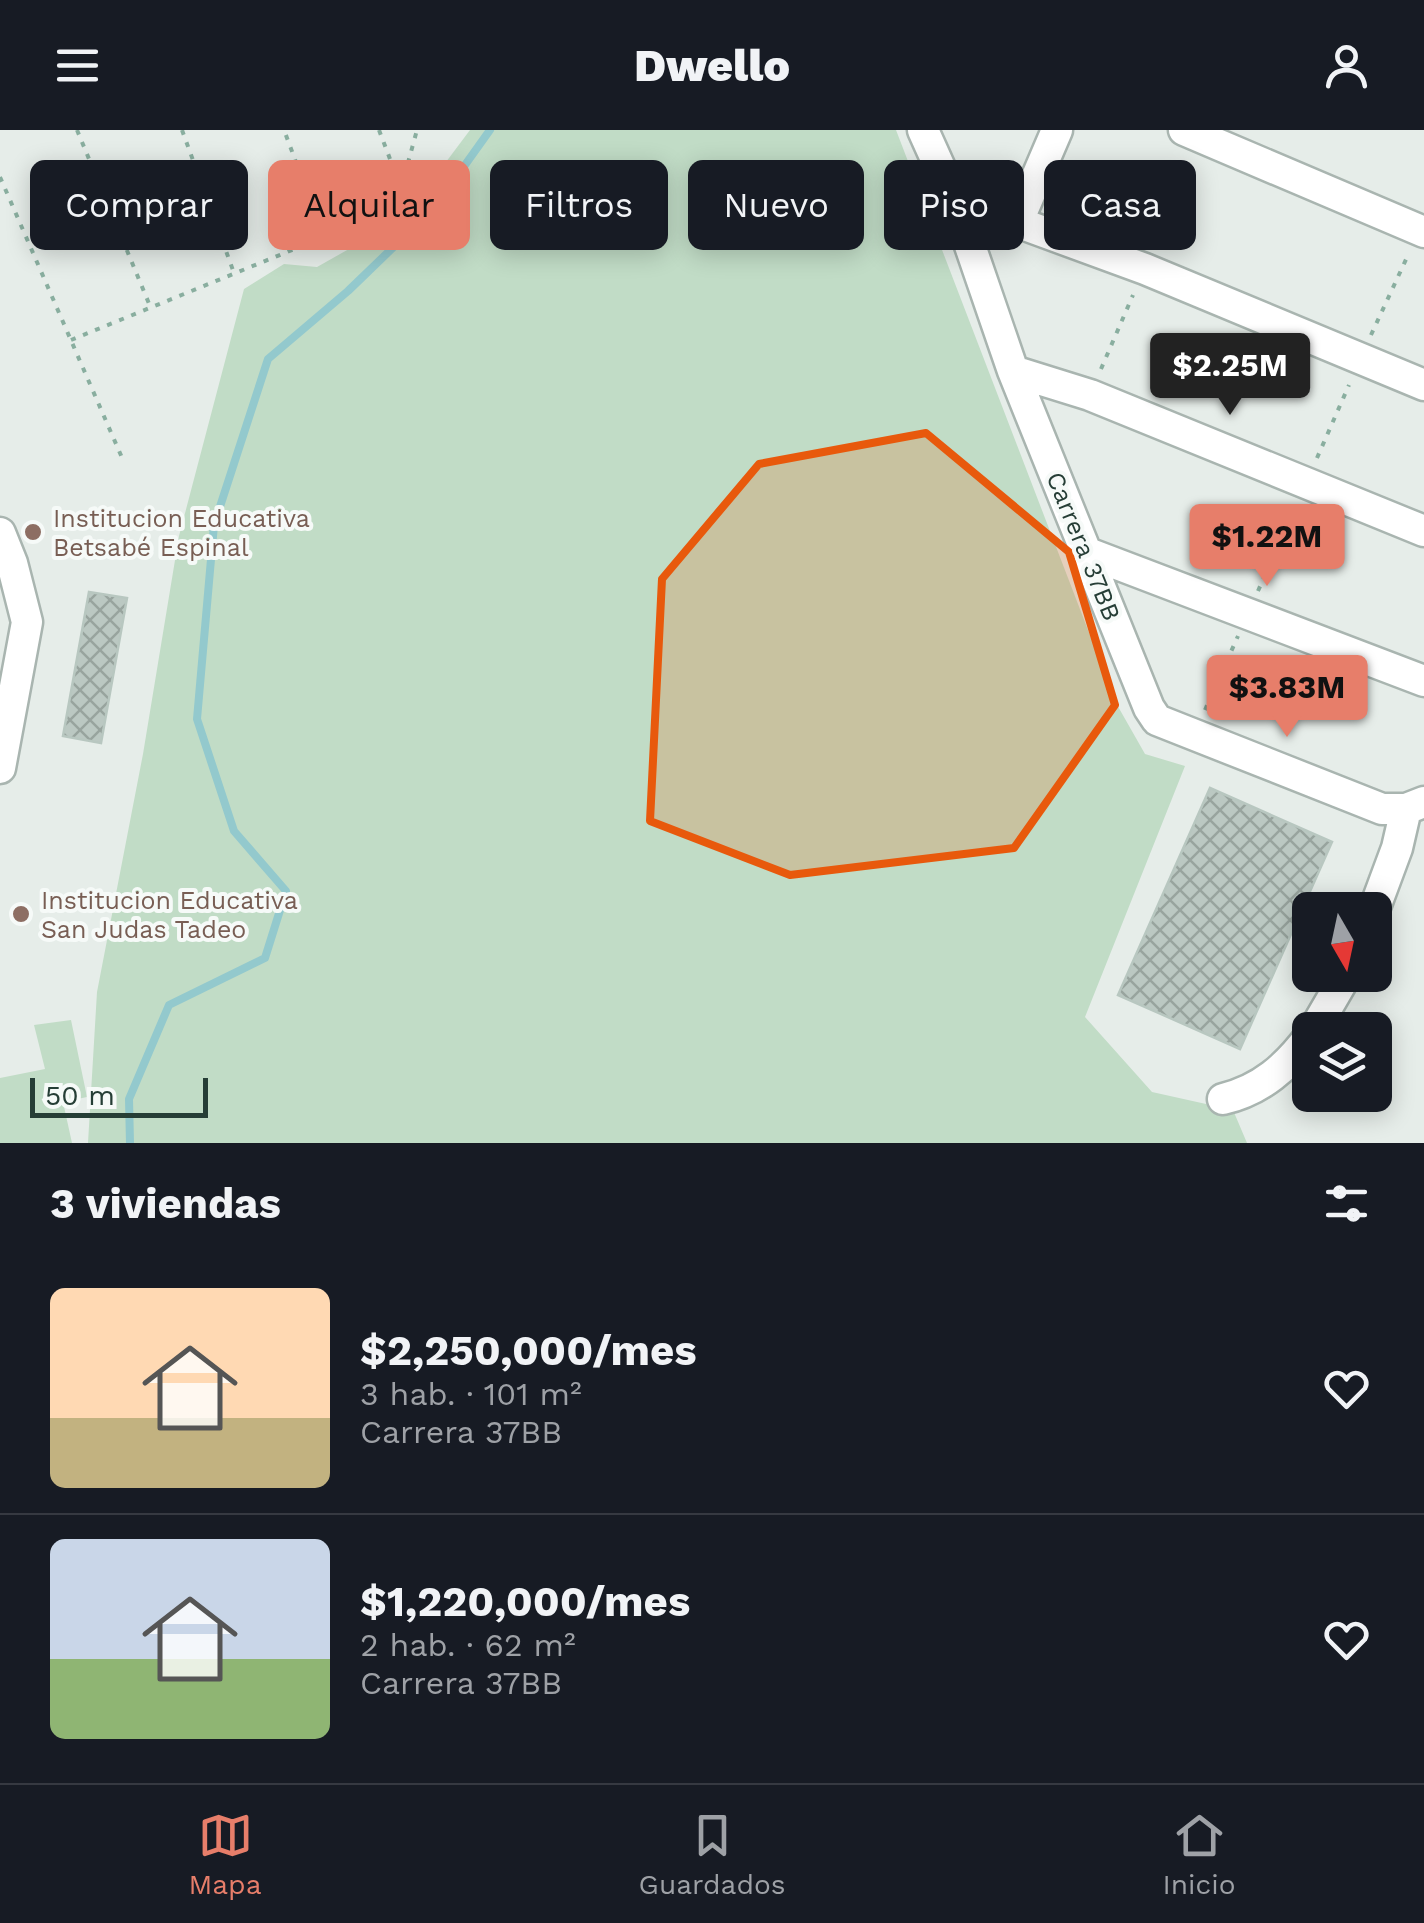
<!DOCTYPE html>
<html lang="es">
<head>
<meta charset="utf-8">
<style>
  :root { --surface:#171b24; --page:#242831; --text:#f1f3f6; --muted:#9ea1a6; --line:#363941; --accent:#e77e6a }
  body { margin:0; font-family:"Work Sans",sans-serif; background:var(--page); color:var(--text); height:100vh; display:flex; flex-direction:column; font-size:38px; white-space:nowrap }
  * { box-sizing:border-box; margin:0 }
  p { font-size:32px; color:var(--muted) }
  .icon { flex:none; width:55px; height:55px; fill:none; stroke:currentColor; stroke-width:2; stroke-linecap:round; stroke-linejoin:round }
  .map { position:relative; height:1013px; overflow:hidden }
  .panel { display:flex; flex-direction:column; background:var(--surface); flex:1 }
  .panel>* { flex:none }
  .banner { position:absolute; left:30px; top:30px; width:1365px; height:90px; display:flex; gap:20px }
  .needle { width:65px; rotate:171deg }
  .tools { position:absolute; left:1292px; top:762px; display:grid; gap:20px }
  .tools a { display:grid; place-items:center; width:100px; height:100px; border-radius:15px; background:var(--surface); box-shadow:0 5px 25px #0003; font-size:50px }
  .scale { position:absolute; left:30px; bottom:25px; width:178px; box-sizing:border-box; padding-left:10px; border:5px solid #263e36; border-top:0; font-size:28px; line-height:35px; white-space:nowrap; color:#263e36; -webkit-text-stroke:8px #f6faf8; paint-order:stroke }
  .price { position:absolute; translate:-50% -85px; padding:0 22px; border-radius:10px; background:var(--accent); color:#111; font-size:32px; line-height:65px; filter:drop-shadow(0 2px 5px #0008) }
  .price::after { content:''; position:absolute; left:50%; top:60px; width:30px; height:22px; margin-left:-15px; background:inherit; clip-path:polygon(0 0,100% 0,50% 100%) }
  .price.active { background:#222; color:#fff }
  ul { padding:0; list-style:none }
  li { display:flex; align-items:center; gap:30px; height:250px; padding:0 50px }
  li+li { border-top:2px solid var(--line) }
  li span { display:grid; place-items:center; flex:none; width:280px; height:200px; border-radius:15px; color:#555 }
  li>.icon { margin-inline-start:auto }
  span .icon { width:120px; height:120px; fill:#fffc; stroke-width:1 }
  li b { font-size:42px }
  h2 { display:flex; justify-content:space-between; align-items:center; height:120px; padding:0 50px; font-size:42px }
  .tag { padding:0 35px; border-radius:15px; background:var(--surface); box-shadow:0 5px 25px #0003; font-size:35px; line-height:90px }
  .tag.active { background:var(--accent); color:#111 }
  header { display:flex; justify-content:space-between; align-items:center; height:130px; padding:0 50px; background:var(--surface); font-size:45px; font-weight:800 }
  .menu { display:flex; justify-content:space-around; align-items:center; height:140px; border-top:2px solid var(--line); background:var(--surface); font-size:28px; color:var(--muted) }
  .menu a { display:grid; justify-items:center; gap:5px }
  .menu .active { color:var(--accent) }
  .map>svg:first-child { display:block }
  .grass { fill:#c1dcc6 }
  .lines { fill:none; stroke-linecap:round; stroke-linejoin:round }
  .stream { stroke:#93c9cd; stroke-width:8 }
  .building { fill:url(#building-cross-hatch); stroke:#b8c7c0; stroke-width:2.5 }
  .minor-casing { stroke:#a9b5b0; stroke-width:35 }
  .path { stroke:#89ae9f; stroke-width:4; stroke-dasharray:5 8; stroke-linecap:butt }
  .minor { stroke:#fff; stroke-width:30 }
  .marked { fill:#e8590c; fill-opacity:0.2; stroke:#e8590c; stroke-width:8; stroke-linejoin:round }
  .education-dot { fill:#8d6e63; stroke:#f6faf8; stroke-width:4 }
  .labels { text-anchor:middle; stroke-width:8; stroke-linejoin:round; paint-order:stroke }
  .education-label { font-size:25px; fill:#785e54; stroke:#f6faf8; text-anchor:start }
  .street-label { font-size:25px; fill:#263e36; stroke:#f6faf8 }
</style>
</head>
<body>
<header><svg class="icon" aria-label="menu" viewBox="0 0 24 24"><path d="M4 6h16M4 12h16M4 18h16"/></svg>Dwello<svg class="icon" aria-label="person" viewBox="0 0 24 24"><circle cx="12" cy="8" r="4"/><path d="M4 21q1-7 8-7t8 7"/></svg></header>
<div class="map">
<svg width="1424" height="1013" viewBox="0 0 1424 1013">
  <defs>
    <pattern id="building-cross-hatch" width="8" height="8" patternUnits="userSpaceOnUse" patternTransform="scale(2.5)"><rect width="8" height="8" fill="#bbc8c2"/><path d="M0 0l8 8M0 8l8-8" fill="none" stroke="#98a49e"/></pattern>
  </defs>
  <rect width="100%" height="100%" fill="#e6ede9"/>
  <path class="grass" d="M470 0H896L1116 573 1145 624 1185 636 1085 887 1152 962 1233 980 1247 1013H88L97 862 143 624 179 406 244 159 284 134 317 137 404 88Z
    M71 890 87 967 63 972 72 1013H0V948L45 939 34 895Z"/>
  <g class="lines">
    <path class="stream" d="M130 1013 129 969 169 875 265 828 286 761 234 701 197 589 214 395 268 229 348 161 435 77 490 0"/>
  </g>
  <path class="building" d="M89 462 127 468 101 613 63 606Z
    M1210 658 1332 712 1240 919 1118 865Z"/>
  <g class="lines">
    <g class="minor-casing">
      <path id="minor" d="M923 0 954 69 1013 241 1149 578 1157 590 1382 679H1406L1424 672
        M1184 0 1424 102
        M954 69 1145 139 1424 255
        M1018 91 1057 0
        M1013 241 1090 265 1424 401
        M0 403 12 433 27 492 0 638
        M1088 423 1424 551
        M1374 780 1397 718 1406 679
        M1314 900 1346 845
        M1223 969C1261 960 1287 937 1310 906"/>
    </g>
    <path class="path" d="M77 0 150 176
      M182 0 234 143
      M379 0 401 58
      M0 47 123 330
      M324 107 401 58 417 0
      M1155 115 1191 32
      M1371 205 1409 123
      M71 210 324 107 284 0
      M1101 239 1133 165
      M1317 328 1349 255
      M1258 461 1295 378
      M1205 580 1238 506"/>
    <use href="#minor" class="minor"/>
  </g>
  <path class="marked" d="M926 303 1069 422 1115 575 1014 718 790 745 650 691 662 449 759 334Z"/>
  <g class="education-dot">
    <circle cx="33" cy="402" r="10"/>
    <circle cx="21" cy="784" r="10"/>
  </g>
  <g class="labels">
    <g class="education-label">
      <text x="53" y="397">Institucion Educativa<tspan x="53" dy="29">Betsabé Espinal</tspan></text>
      <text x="41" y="779">Institucion Educativa<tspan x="41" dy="29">San Judas Tadeo</tspan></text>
    </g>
    <g class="street-label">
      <text transform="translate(1084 416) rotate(68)" y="9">Carrera 37BB</text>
    </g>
  </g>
</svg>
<div class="tools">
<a><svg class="needle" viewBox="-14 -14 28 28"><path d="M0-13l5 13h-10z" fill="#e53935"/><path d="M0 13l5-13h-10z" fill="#9ea1a6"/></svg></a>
<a><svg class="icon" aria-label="layers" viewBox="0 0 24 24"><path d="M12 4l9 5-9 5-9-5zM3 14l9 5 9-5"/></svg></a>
</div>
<div class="scale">50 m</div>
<b class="price active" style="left:1230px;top:288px">$2.25M</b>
<b class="price" style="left:1267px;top:459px">$1.22M</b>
<b class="price" style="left:1287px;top:610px">$3.83M</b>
<div class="banner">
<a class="tag">Comprar</a>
<a class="tag active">Alquilar</a>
<a class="tag">Filtros</a>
<a class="tag">Nuevo</a>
<a class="tag">Piso</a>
<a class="tag">Casa</a>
</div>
</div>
<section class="panel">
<h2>3 viviendas<svg class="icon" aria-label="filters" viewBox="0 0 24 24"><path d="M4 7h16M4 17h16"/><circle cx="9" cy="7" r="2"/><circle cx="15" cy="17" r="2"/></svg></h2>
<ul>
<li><span style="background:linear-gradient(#ffd9b3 65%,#c2b280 0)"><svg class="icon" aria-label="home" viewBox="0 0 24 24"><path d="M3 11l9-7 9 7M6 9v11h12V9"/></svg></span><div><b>$2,250,000/mes</b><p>3 hab. · 101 m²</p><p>Carrera 37BB</p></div><svg class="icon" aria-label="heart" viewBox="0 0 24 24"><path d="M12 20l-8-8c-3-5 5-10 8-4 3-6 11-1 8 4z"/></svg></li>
<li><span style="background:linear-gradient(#c9d6e8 60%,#8fb573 0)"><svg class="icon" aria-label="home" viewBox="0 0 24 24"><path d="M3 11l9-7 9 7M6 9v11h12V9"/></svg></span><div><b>$1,220,000/mes</b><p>2 hab. · 62 m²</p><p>Carrera 37BB</p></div><svg class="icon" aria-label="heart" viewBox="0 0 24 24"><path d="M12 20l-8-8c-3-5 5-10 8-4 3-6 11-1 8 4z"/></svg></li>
</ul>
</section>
<nav class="menu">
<a class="active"><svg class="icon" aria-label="map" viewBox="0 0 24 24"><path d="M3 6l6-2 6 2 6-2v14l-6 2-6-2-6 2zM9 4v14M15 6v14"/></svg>Mapa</a>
<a><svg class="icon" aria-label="saved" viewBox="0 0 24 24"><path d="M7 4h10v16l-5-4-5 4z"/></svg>Guardados</a>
<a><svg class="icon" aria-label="home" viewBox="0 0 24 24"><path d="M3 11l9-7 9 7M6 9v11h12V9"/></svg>Inicio</a>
</nav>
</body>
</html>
